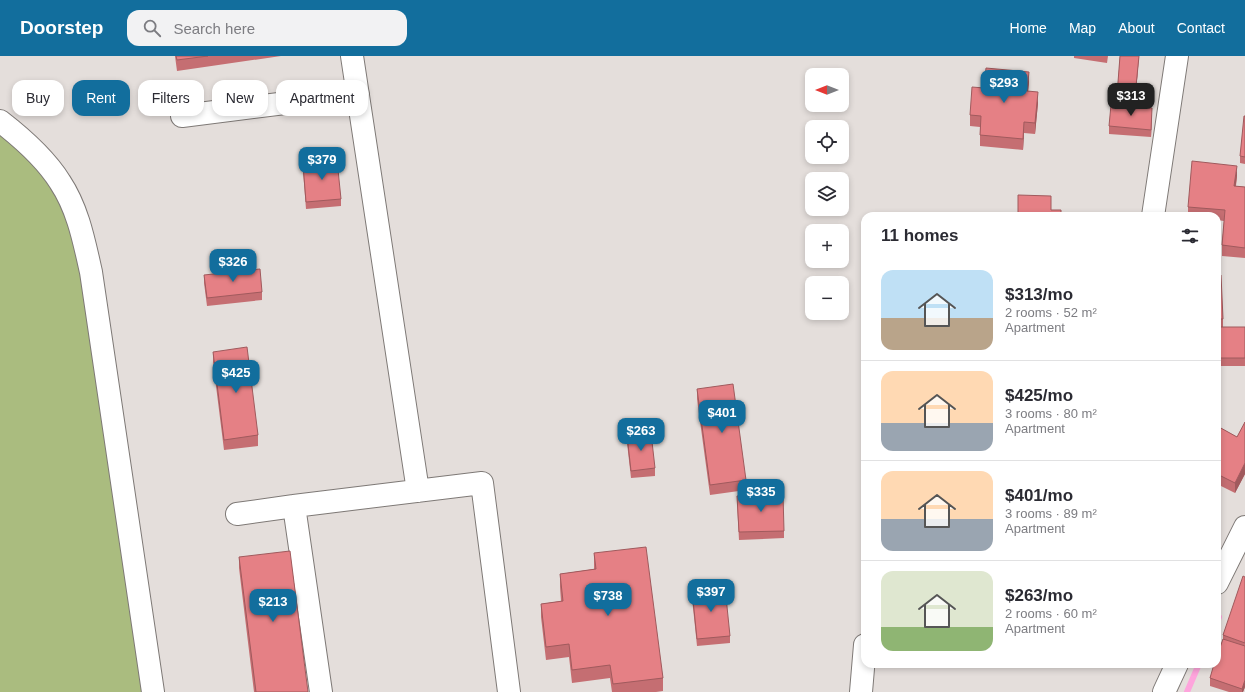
<!DOCTYPE html>
<html lang="en">
<head>
<meta charset="utf-8">
<style>
  :root { --surface:#fff; --page:#f2f2f3; --text:#2b2b33; --muted:#7c7c81; --line:#e1e1e2; --accent:#126e9d }
  body { margin:0; font-family:Helvetica,sans-serif; background:var(--page); color:var(--text); height:100vh; display:flex; flex-direction:column; font-size:15px; white-space:nowrap }
  * { box-sizing:border-box; margin:0 }
  p { font-size:13px; color:var(--muted) }
  .icon { flex:none; width:22px; height:22px; fill:none; stroke:currentColor; stroke-width:2; stroke-linecap:round; stroke-linejoin:round }
  .map { position:relative; flex:1; overflow:hidden }
  .sheet { position:absolute; left:861px; top:156px; width:360px; height:456px; display:flex; flex-direction:column; background:var(--surface); border-radius:12px; box-shadow:0 2px 6px #0003 }
  .sheet>* { flex:none }
  .banner { position:absolute; left:12px; top:24px; width:380px; height:36px; display:flex; gap:8px }
  .needle { width:26px; rotate:270deg }
  .tools { position:absolute; left:805px; top:12px; display:grid; gap:8px }
  .tools a { display:grid; place-items:center; width:44px; height:44px; border-radius:8px; background:var(--surface); box-shadow:0 2px 6px #0003; font-size:20px }
  .price { position:absolute; translate:-50% -34px; padding:0 9px; border-radius:8px; background:var(--accent); color:#fff; font-size:13px; line-height:26px; filter:drop-shadow(0 1px 2px #0008) }
  .price::after { content:''; position:absolute; left:50%; top:24px; width:12px; height:9px; margin-left:-6px; background:inherit; clip-path:polygon(0 0,100% 0,50% 100%) }
  .price.on { background:#222; color:#fff }
  ul { padding:0; list-style:none }
  li { display:flex; align-items:center; gap:12px; height:100px; padding:0 20px }
  li+li { border-top:1px solid var(--line) }
  li span { display:grid; place-items:center; flex:none; width:112px; height:80px; border-radius:12px; color:#555 }
  li>.icon { margin-inline-start:auto }
  span .icon { width:48px; height:48px; fill:#fffc; stroke-width:1 }
  li b { font-size:17px }
  h2 { display:flex; justify-content:space-between; align-items:center; height:48px; padding:0 20px; font-size:17px }
  .tag { padding:0 14px; border-radius:12px; background:var(--surface); box-shadow:0 2px 6px #0003; font-size:14px; line-height:36px }
  .tag.on { background:var(--accent); color:#fff }
  header { display:flex; align-items:center; gap:24px; box-sizing:border-box; height:56px; padding:0 20px; background:var(--accent); color:#fff }
  header strong { font-size:19px }
  nav { display:flex; gap:22px; margin-inline-start:auto; font-size:14px }
  .search { width:280px; height:36px; background:var(--page); display:flex; align-items:center; gap:10px; box-sizing:border-box; padding:0 14px; border-radius:12px; color:var(--muted); font-size:15px }
  .map>svg:first-child { display:block }
  .green { fill:#aabc7f }
  .lines { fill:none; stroke-linecap:round; stroke-linejoin:round }
  .stream { stroke:#fea4dc; stroke-width:6 }
  .minor-casing { stroke:#7e7976; stroke-width:24 }
  .major-casing { stroke:#7e7976; stroke-width:24 }
  .minor { stroke:#fff; stroke-width:22 }
  .major { stroke:#fff; stroke-width:22 }
  .wall { fill:#c56e72 }
  .shaded-wall { fill:#a05a5d }
  .building { fill:#e58085; stroke:#a05a5d }
</style>
</head>
<body>
<header>
<strong>Doorstep</strong>
<div class="search"><svg class="icon" aria-label="search" viewBox="0 0 24 24"><circle cx="10" cy="10" r="6"/><path d="M15 15l6 6"/></svg>Search here</div>
<nav><a>Home</a><a>Map</a><a>About</a><a>Contact</a></nav>
</header>
<div class="map">
<svg width="1245" height="636" viewBox="0 0 1245 636">
  <rect width="100%" height="100%" fill="#e4dedb"/>
  <path class="green" d="M0 77 41 112 72 164 143 636H0Z"/>
  <g class="lines">
    <path class="stream" d="M1217 567 1219 561
      M1187 636 1199 608"/>
    <g class="minor-casing">
      <path id="minor" d="M352 0 418 435
        M182 60 358 38
        M0 65C22 82 45 102 60 126 78 153 84 185 91 216L153 636
        M1153 160 1177 0
        M294 450 321 636
        M237 458 294 450 482 427 509 636
        M861 636 865 589"/>
    </g>
    <g class="major-casing">
      <path id="major" d="M1217 527 1245 471
        M1164 636 1177 608"/>
    </g>
    <use href="#minor" class="minor"/>
    <use href="#major" class="major"/>
  </g>
  <path class="wall" d="M175 0H281L177 15Z
    M1074 0H1108L1107 7 1074 2Z
    M1120 0H1139L1135 48 1117 46V39Z
    M1029 26 1028 35 1038 47 1035 78 1024 77 1023 94 980 90V71L970 70V59L984 32Z
    M1152 59 1151 81 1109 78V70Z
    M1245 60V108L1240 107V100Z
    M303 108 341 143V150L306 153 303 115Z
    M1237 120 1236 130 1245 131V202L1222 200V189L1224 165 1217 164V160H1188V151Z
    M204 219 262 236V244L207 250 204 227Z
    M1217 219 1223 263V271H1245V310H1220V274H1217Z
    M213 296 258 379V390L224 394 213 306Z
    M697 333 746 424V434L710 439 697 343Z
    M1217 345 1219 371 1237 381 1245 366V418L1235 437 1217 428Z
    M627 379 655 412V420L631 422 627 387Z
    M737 447 784 475V482L739 484Z
    M594 497 663 622V635L656 636H612L610 622 572 627 569 601 546 604 541 561V548L561 545 560 531V518L594 513Z
    M239 501 308 636H254L239 512Z
    M1245 521V631L1243 636H1229L1210 630V622L1223 583V579Z
    M692 534 730 580V587L697 590 692 542Z"/>
  <path class="shaded-wall" d="M1139 0 1135 48V40Z
    M1029 16V26L1027 46V35Z
    M1038 36V47L1035 78V67Z
    M1152 52V59L1151 81V74Z
    M1024 66V77L1023 94V83Z
    M1237 110V120L1234 141V130Z
    M1245 407V418L1235 437V427Z
    M1245 624V631L1243 636H1242V633Z"/>
  <path class="building" d="M176 0H208L177 4Z
    M1120 0H1139L1135 40 1117 39Z
    M986 12 1029 16 1027 35 1038 36 1035 67 1024 66 1023 83 980 79 981 60 970 59 972 31 984 32Z
    M1111 49 1152 52 1151 74 1109 70Z
    M1244 60H1245V101L1240 100Z
    M337 104 341 143 306 146 303 108Z
    M1192 105 1237 110 1234 130 1245 131V192L1222 189 1225 154 1188 151Z
    M1018 139 1051 140V154H1061V160H1018Z
    M260 213 262 236 207 242 204 219Z
    M1217 219H1221L1223 263H1217Z
    M1220 271H1245V302H1220Z
    M247 291 258 379 224 384 213 296Z
    M733 328 746 424 710 429 697 333Z
    M1217 345H1219V371L1237 381 1245 366V407L1235 427 1217 418Z
    M651 377 655 412 631 415 627 379Z
    M783 438 784 475 739 476 737 440Z
    M646 491 663 622 613 628 610 609 572 614 569 588 546 591 541 548 563 545 560 518 596 513 594 497Z
    M290 495 308 636H256L239 501Z
    M1243 520 1245 521V587L1223 579Z
    M725 531 730 580 697 583 692 534Z
    M1223 583 1245 590V624L1242 633 1210 622 1214 608H1217V600Z"/>
</svg>
<div class="tools">
<a><svg class="needle" viewBox="-14 -14 28 28"><path d="M0-13l5 13h-10z" fill="#e53935"/><path d="M0 13l5-13h-10z" fill="#7c7c81"/></svg></a>
<a><svg class="icon" aria-label="locate" viewBox="0 0 24 24"><circle cx="12" cy="12" r="6"/><path d="M12 2v4M12 18v4M2 12h4M18 12h4"/></svg></a>
<a><svg class="icon" aria-label="layers" viewBox="0 0 24 24"><path d="M12 4l9 5-9 5-9-5zM3 14l9 5 9-5"/></svg></a>
<a>+</a>
<a>−</a>
</div>
<b class="price" style="left:1004px;top:48px">$293</b>
<b class="price on" style="left:1131px;top:61px">$313</b>
<b class="price" style="left:322px;top:125px">$379</b>
<b class="price" style="left:233px;top:227px">$326</b>
<b class="price" style="left:236px;top:338px">$425</b>
<b class="price" style="left:722px;top:378px">$401</b>
<b class="price" style="left:641px;top:396px">$263</b>
<b class="price" style="left:761px;top:457px">$335</b>
<b class="price" style="left:711px;top:557px">$397</b>
<b class="price" style="left:608px;top:561px">$738</b>
<b class="price" style="left:273px;top:567px">$213</b>
<div class="banner">
<a class="tag">Buy</a>
<a class="tag on">Rent</a>
<a class="tag">Filters</a>
<a class="tag">New</a>
<a class="tag">Apartment</a>
</div>
<section class="sheet">
<h2>11 homes<svg class="icon" aria-label="filters" viewBox="0 0 24 24"><path d="M4 7h16M4 17h16"/><circle cx="9" cy="7" r="2"/><circle cx="15" cy="17" r="2"/></svg></h2>
<ul>
<li><span style="background:linear-gradient(#bfe0f5 60%,#b9a48a 0)"><svg class="icon" aria-label="home" viewBox="0 0 24 24"><path d="M3 11l9-7 9 7M6 9v11h12V9"/></svg></span><div><b>$313/mo</b><p>2 rooms · 52 m²</p><p>Apartment</p></div></li>
<li><span style="background:linear-gradient(#ffd9b3 65%,#9aa5b1 0)"><svg class="icon" aria-label="home" viewBox="0 0 24 24"><path d="M3 11l9-7 9 7M6 9v11h12V9"/></svg></span><div><b>$425/mo</b><p>3 rooms · 80 m²</p><p>Apartment</p></div></li>
<li><span style="background:linear-gradient(#ffd9b3 60%,#9aa5b1 0)"><svg class="icon" aria-label="home" viewBox="0 0 24 24"><path d="M3 11l9-7 9 7M6 9v11h12V9"/></svg></span><div><b>$401/mo</b><p>3 rooms · 89 m²</p><p>Apartment</p></div></li>
<li><span style="background:linear-gradient(#dfe7d0 70%,#8fb573 0)"><svg class="icon" aria-label="home" viewBox="0 0 24 24"><path d="M3 11l9-7 9 7M6 9v11h12V9"/></svg></span><div><b>$263/mo</b><p>2 rooms · 60 m²</p><p>Apartment</p></div></li>
</ul>
</section>
</div>
</body>
</html>
